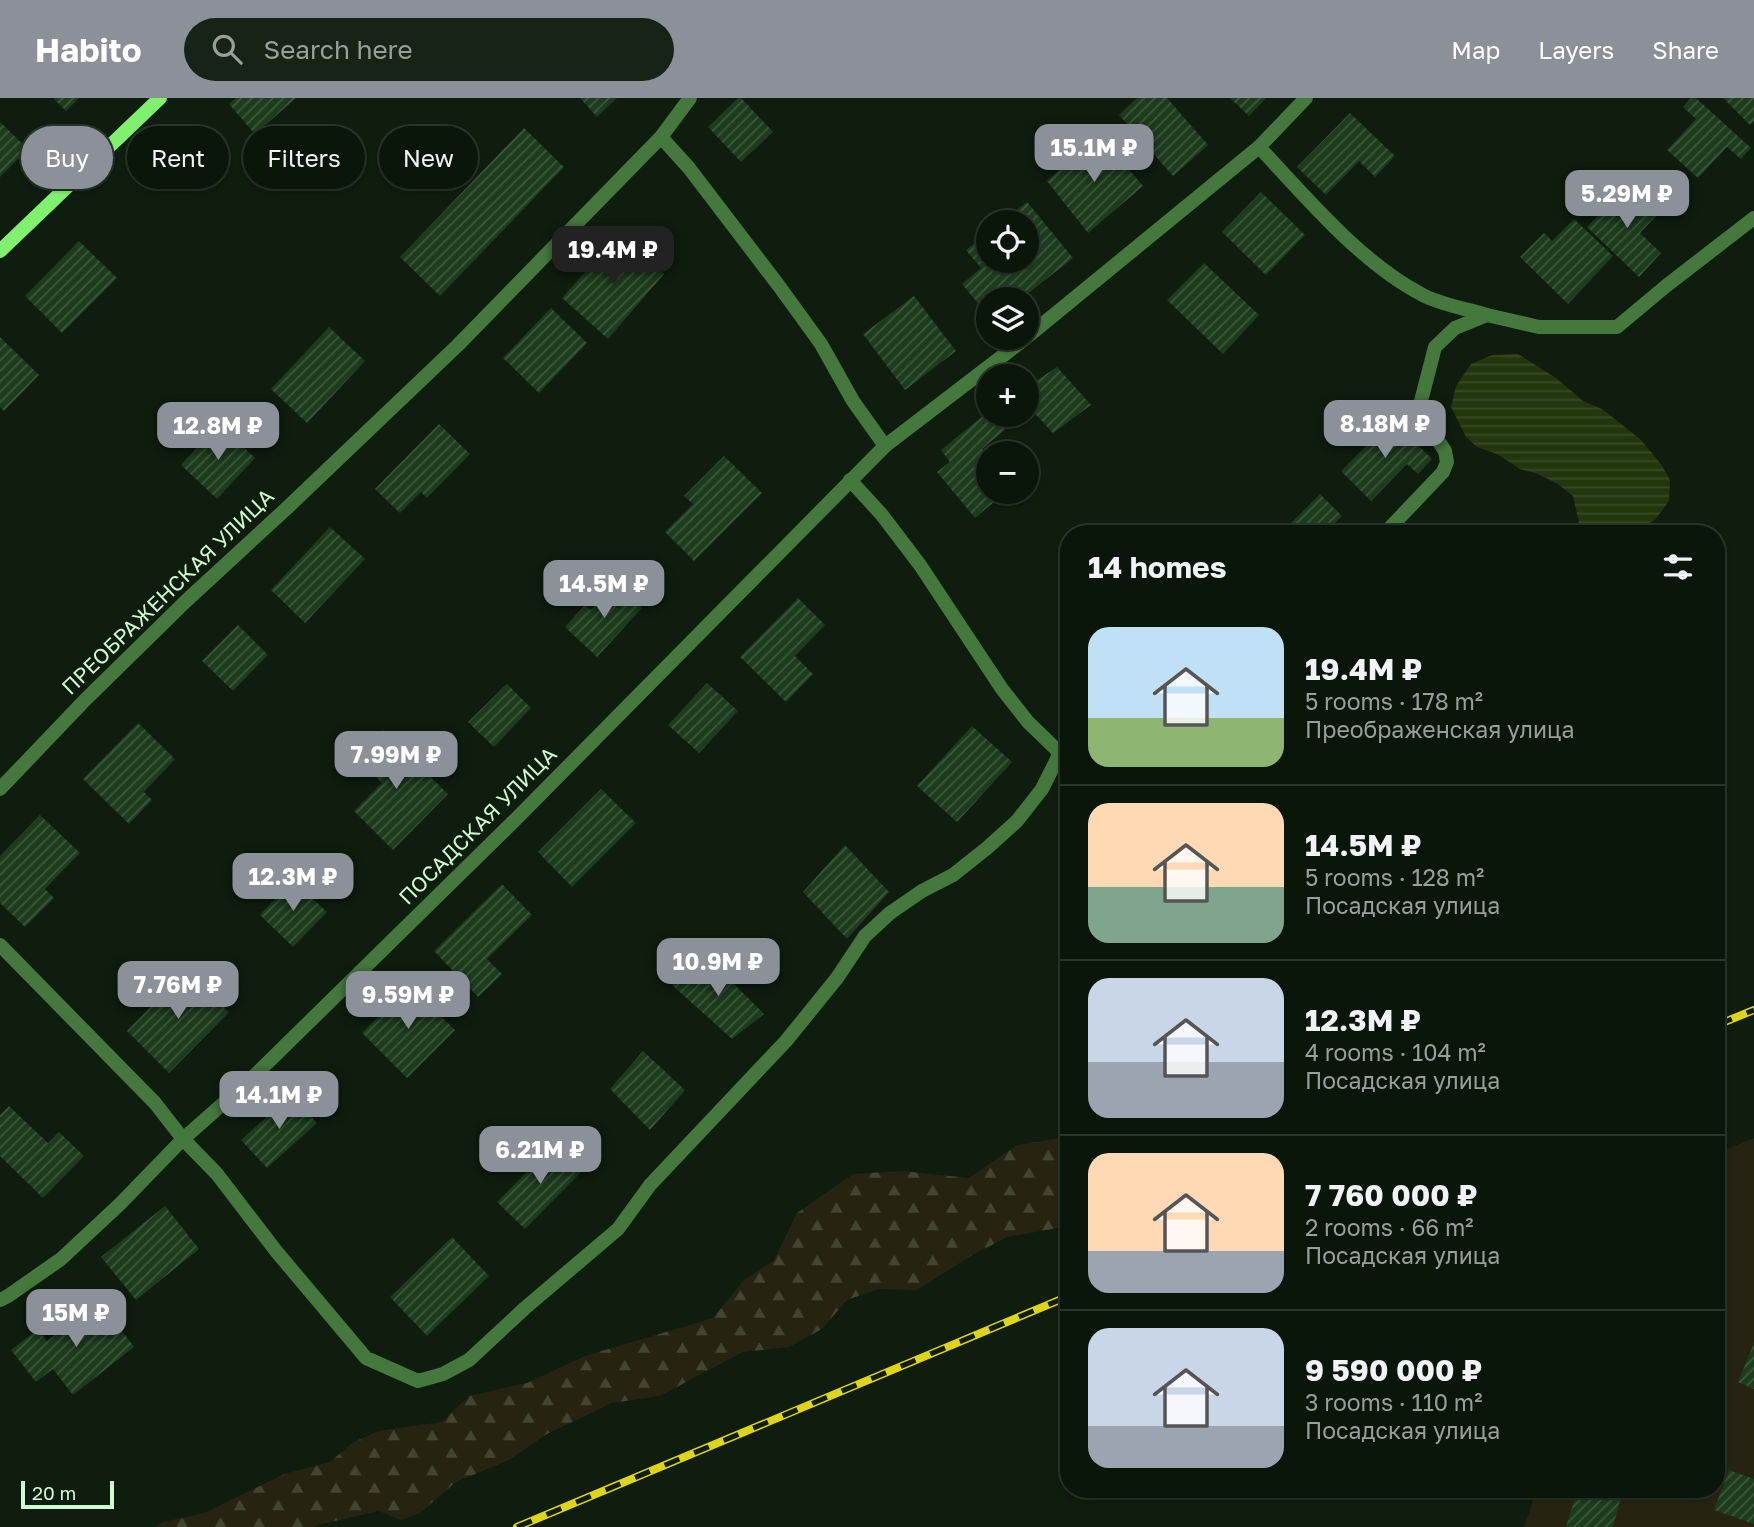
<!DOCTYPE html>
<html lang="en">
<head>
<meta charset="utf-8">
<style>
  :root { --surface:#0a160a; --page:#182318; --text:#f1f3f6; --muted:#999f9c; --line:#2a352b; --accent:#8c9099 }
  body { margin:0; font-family:"Golos Text",sans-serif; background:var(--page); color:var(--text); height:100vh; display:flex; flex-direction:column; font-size:26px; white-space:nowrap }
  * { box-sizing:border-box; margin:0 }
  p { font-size:23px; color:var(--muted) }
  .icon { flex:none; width:38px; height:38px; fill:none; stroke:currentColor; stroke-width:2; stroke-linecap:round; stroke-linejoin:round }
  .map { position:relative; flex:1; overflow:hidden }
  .side { position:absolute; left:1060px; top:427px; width:665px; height:973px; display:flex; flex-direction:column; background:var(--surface); border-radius:28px; box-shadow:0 2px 5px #0004,0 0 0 2px var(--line) }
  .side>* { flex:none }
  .top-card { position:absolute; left:21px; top:28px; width:665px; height:63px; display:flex; gap:14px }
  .buttons { position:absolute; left:976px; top:112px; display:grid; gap:14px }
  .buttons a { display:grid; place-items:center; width:63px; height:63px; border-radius:50%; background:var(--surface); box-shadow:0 2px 5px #0004,0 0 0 2px var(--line); font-size:35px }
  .scale { position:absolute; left:21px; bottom:18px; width:93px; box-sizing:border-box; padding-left:7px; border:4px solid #d0facf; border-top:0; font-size:19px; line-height:24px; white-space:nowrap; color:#d0facf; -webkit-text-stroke:5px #0e1d0e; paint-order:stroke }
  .price { position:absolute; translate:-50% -60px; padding:0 16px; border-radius:14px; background:var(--accent); color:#fff; font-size:23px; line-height:46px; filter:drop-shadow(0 2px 4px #0008) }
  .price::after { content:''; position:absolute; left:50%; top:42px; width:21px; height:16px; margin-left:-10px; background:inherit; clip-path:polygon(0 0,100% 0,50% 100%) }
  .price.selected { background:#222; color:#fff }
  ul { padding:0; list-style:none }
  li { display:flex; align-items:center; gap:21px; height:175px; padding:0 28px }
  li+li { border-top:2px solid var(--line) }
  li span { display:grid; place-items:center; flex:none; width:196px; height:140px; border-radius:21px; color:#555 }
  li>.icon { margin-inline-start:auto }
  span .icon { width:84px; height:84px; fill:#fffc; stroke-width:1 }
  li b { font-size:30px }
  h2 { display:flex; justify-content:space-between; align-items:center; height:84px; padding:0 28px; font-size:30px }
  .pill { padding:0 24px; border-radius:32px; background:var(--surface); box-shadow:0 2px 5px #0004,0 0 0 2px var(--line); font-size:24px; line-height:63px }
  .pill.selected { background:var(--accent); color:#fff }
  header { display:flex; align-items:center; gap:42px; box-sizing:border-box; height:98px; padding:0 35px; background:var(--accent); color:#fff }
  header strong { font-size:33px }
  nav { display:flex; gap:38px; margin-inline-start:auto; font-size:24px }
  .search { width:490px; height:63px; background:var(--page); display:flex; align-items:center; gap:18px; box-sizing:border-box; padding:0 24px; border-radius:38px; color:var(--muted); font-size:26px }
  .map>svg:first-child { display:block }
  .forest { fill:url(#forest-firs) }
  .garden { fill:#262312 }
  .water { fill:url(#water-rules) }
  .building { fill:url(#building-hatch) }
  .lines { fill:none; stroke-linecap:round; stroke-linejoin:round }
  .lane { stroke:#44783d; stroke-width:14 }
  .street { stroke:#44783d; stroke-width:14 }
  .secondary { stroke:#80f16f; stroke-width:14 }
  .rail-casing { stroke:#dfd416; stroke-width:8 }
  .rail { stroke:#0e1d0e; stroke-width:5; stroke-dasharray:16; stroke-linecap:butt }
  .labels { text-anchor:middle; stroke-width:6; stroke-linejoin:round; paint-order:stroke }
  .street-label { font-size:21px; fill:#d0facf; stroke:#0e1d0e }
</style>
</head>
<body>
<header>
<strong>Habito</strong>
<div class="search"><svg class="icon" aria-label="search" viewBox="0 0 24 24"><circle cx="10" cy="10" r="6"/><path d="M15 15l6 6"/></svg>Search here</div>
<nav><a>Map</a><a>Layers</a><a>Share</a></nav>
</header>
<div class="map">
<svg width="1754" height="1429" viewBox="0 0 1754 1429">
  <defs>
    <pattern id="forest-firs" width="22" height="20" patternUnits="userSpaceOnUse" patternTransform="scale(1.75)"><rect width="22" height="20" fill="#262312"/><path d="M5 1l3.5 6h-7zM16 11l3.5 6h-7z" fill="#443"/></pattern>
    <pattern id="water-rules" width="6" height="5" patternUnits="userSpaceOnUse" patternTransform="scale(1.75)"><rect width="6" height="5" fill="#23370d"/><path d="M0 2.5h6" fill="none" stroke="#384b24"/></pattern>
    <pattern id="building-hatch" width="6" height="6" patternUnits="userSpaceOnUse" patternTransform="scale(1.75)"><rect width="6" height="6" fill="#1c3c1d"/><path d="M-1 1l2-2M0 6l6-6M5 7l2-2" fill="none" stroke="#3c593d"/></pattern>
  </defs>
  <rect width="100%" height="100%" fill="#0e1d0e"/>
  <path class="forest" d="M1069 1039V1128L1007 1139 971 1158 917 1192 878 1191 847 1202 822 1231 789 1249 743 1254 660 1298 612 1305 547 1336 509 1362 456 1384 420 1415 401 1422 379 1413 318 1427 315 1429H155L163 1424 204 1415 284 1376 330 1364 352 1345 378 1333 442 1324 469 1298 527 1285 585 1258 713 1220 744 1182 774 1162 797 1115 853 1076 903 1073 969 1080 1017 1047Z"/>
  <path class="garden" d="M1754 1040V1429H1524L1537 1391H1717V1055Z"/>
  <path class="water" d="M1518 256 1556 280 1583 303 1602 311 1640 341 1661 366 1670 382 1669 403 1655 422 1634 434 1591 436 1579 425 1573 398 1558 386 1538 376 1520 371 1497 356 1477 349 1466 339 1451 309 1456 288 1471 266 1492 257Z"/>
  <path class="building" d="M53 0H79L66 13Z
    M236 0H296L255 36 229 6Z
    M580 0H617L597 19Z
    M738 0H741L773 34 741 64 708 29Z
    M1137 0H1167L1208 47 1173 78 1119 17Z
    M1230 0H1266L1249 18Z
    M1691 0H1696L1751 50 1741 61 1727 49 1698 80 1667 52 1696 21 1683 9Z
    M1723 0H1754V23L1750 27Z
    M1350 15 1395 58 1375 79 1359 63 1326 97 1297 69Z
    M0 24 28 51 0 79Z
    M524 30 564 69 440 198 400 159Z
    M1099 37 1143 88 1088 135 1047 83Z
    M1628 86 1659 115 1640 135 1661 155 1639 179 1587 129Z
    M1261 94 1305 137 1266 177 1222 134Z
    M1027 104 1073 160 1021 201H989V219L962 186 981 170 966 152 989 134V163H1027V124H1001Z
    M1574 121 1613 158 1568 206 1520 159 1544 135 1552 143Z
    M619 136 664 176 608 241 562 200Z
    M79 143 117 180 62 235 25 198Z
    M1204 165 1259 217 1223 256 1167 202Z
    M914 198 956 253 905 292 863 236Z
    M551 210 587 245 539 295 503 260Z
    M329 229 365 263 307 325 271 291Z
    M0 239 39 277 4 313 0 309Z
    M1057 269 1091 307 1053 335 1027 307V289Z
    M989 313V317H996L1007 330 982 351 989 360V370L982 375 989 383V394H997L1001 398 975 420 937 374 950 364 941 352Z
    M1392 322 1432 361 1418 376 1407 366 1371 403 1341 373Z
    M219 326 255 360 217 401 181 367Z
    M439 326 470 356 427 400 421 394 400 415 375 391Z
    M724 358 762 395 694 463 665 434 693 406 684 398Z
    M1320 396 1342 418 1324 436H1280Z
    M330 429 365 461 305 525 271 492Z
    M616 486 642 510 597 559 565 529 585 507 591 512Z
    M798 500 825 527 795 558 813 576 786 604 740 559Z
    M238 527 268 557 233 593 202 563Z
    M707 585 738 613 699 655 668 627Z
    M507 586 531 610 494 649 468 624Z
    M138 625 175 661 144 694 152 702 129 726 83 681Z
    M972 628 1012 664 957 724 917 688Z
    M383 632 448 696 393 752 354 713 382 685 356 660Z
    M601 691 636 725 572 789 538 754Z
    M40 717 80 755 45 791 54 800 25 829 0 805V758Z
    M845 747 889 794 847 841 803 794Z
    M293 782 327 814 293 849 260 817Z
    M502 786 532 817 487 861 502 876 478 899 434 853Z
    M706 858 764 916 732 941 672 887Z
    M187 872 229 914 169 975 127 933Z
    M409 887 455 932 407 980 362 935Z
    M643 953 685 992 650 1032 610 991Z
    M291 997 317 1025 267 1070 241 1042Z
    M9 1008 48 1045 59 1034 84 1058 43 1100 0 1058V1017Z
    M556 1044 584 1071 525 1131 497 1104Z
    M165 1108 199 1151 136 1202 101 1159Z
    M452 1139 489 1178 427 1238 390 1199Z
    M99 1203 134 1249 73 1297 53 1271 36 1284 11 1252 38 1231 47 1243Z
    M1754 1245V1291L1738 1284Z
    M1729 1372 1754 1381V1426L1714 1412Z
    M1578 1391H1623L1613 1429H1566Z"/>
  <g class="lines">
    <path class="lane" d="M661 39 689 70 779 188 821 246 853 303 885 348
      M1259 49C1306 99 1360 164 1421 196 1438 206 1467 211 1487 217
      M850 382 882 417 920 467 1002 591 1028 624 1060 655"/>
    <path class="street" d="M1027 239 1259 49 1306 0
      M1384 436 1443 374 1447 364 1445 353 1431 332 1421 303 1435 249 1455 230 1487 217 1539 229H1617L1666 188 1754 120
      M0 691 85 602 186 503 288 409 458 247 661 39 690 0
      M0 847 155 1005 183 1041 217 1076 276 1153 366 1260 418 1283 443 1276 469 1262 525 1210 618 1131 650 1087 786 943 837 880 865 838 890 815 922 793 953 777 987 750 1017 723 1042 691 1060 655 1069 657
      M0 1202 8 1198 61 1161 120 1106 183 1041 252 980 515 722 885 348 1026 240"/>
    <path class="secondary" d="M0 153 160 0"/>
    <g class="rail-casing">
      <path id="rail" d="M1717 927 1754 912
        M517 1429 1069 1198"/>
    </g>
    <use href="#rail" class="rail"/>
  </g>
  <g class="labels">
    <g class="street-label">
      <text transform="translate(168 494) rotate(-44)" y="7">ПРЕОБРАЖЕНСКАЯ УЛИЦА</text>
      <text transform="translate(478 728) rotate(-45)" y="7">ПОСАДСКАЯ УЛИЦА</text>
    </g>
  </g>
</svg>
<div class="buttons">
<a><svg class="icon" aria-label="locate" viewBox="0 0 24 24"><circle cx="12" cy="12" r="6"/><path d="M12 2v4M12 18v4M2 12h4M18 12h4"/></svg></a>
<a><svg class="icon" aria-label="layers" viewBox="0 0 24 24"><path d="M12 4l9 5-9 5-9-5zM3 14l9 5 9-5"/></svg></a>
<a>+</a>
<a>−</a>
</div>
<div class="scale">20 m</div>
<b class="price" style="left:1094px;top:86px">15.1M ₽</b>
<b class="price" style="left:1627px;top:132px">5.29M ₽</b>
<b class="price selected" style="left:613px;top:188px">19.4M ₽</b>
<b class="price" style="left:1385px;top:362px">8.18M ₽</b>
<b class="price" style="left:218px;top:364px">12.8M ₽</b>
<b class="price" style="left:604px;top:522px">14.5M ₽</b>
<b class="price" style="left:396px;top:693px">7.99M ₽</b>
<b class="price" style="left:293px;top:815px">12.3M ₽</b>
<b class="price" style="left:718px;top:900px">10.9M ₽</b>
<b class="price" style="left:178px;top:923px">7.76M ₽</b>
<b class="price" style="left:408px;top:933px">9.59M ₽</b>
<b class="price" style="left:279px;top:1033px">14.1M ₽</b>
<b class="price" style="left:540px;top:1088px">6.21M ₽</b>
<b class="price" style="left:76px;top:1251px">15M ₽</b>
<div class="top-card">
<a class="pill selected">Buy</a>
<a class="pill">Rent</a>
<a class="pill">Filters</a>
<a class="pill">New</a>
</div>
<section class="side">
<h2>14 homes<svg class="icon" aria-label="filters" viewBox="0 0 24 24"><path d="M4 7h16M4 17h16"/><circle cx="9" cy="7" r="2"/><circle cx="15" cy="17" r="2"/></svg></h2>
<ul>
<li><span style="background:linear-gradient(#bfe0f5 65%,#8fb573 0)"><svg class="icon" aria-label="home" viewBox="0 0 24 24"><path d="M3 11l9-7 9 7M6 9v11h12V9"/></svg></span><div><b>19.4M ₽</b><p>5 rooms · 178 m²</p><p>Преображенская улица</p></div></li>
<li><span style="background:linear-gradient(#ffd9b3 60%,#7fa58c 0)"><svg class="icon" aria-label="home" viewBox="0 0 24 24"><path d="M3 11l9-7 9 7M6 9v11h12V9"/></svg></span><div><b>14.5M ₽</b><p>5 rooms · 128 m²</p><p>Посадская улица</p></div></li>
<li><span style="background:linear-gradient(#c9d6e8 60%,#9aa5b1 0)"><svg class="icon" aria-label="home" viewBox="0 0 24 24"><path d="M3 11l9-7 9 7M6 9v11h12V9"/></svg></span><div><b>12.3M ₽</b><p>4 rooms · 104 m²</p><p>Посадская улица</p></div></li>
<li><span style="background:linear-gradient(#ffd9b3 70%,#9aa5b1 0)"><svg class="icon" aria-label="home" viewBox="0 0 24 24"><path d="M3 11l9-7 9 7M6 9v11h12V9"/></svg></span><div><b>7 760 000 ₽</b><p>2 rooms · 66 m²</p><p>Посадская улица</p></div></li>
<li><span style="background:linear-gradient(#c9d6e8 70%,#9aa5b1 0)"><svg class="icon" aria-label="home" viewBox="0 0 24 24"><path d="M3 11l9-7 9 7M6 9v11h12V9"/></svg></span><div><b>9 590 000 ₽</b><p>3 rooms · 110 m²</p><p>Посадская улица</p></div></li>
</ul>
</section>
</div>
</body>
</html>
